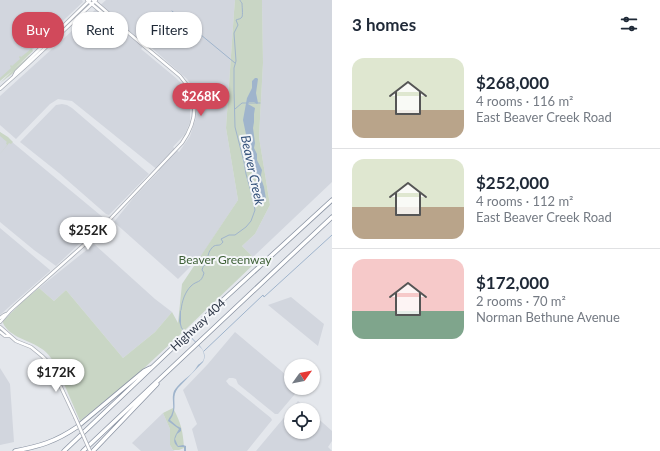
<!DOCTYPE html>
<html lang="en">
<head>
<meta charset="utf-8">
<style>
  :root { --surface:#fff; --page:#f2f2f3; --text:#1f2937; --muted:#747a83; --line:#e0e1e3; --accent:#d1495b }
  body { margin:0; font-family:Lato,sans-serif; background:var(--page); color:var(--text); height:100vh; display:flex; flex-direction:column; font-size:15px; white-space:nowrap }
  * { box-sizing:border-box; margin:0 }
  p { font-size:13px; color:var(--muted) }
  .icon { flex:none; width:22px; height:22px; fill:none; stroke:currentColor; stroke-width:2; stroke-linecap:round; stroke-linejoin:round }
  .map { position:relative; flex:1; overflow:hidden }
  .panel { display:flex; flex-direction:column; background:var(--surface); width:328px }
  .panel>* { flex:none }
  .top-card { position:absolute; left:12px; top:12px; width:260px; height:36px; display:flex; gap:8px }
  .needle { width:26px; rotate:57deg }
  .fabs { position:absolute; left:284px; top:359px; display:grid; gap:8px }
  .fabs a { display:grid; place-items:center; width:36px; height:36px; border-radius:50%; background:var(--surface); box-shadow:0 1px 3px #0004; font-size:20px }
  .price { position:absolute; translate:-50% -34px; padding:0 9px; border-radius:14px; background:#fff; color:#222; font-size:13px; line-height:26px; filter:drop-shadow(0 1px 2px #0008) }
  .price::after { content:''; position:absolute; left:50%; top:24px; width:12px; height:9px; margin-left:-6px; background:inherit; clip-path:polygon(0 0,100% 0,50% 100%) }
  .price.active { background:var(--accent); color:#fff }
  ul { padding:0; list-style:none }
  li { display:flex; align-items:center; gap:12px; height:100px; padding:0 20px }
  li+li { border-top:1px solid var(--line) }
  li span { display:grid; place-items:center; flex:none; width:112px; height:80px; border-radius:12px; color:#555 }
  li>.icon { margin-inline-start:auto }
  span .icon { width:48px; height:48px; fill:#fffc; stroke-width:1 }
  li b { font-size:17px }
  h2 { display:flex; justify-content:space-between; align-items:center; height:48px; padding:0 20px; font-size:17px }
  .tag { padding:0 14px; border-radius:16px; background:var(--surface); box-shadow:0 1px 3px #0004; font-size:14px; line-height:36px }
  .tag.active { background:var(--accent); color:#fff }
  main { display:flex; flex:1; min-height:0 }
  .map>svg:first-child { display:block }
  .built { fill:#d2d6de; fill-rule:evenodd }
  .green { fill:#c9d6c5 }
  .water { fill:#9fb4cc }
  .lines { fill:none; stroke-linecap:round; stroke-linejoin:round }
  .stream { stroke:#9fb4cc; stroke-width:1 }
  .secondary-casing { stroke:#a9aeb7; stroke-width:4 }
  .highway-casing { stroke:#8b94a3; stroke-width:5 }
  .secondary { stroke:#fff; stroke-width:2.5 }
  .highway { stroke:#fff; stroke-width:3.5 }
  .secondary-bridge-casing { stroke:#a9aeb7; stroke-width:4; stroke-linecap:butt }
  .secondary-bridge { stroke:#fff; stroke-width:2.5 }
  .labels { text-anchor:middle; stroke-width:4; stroke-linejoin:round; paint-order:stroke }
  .park-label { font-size:12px; fill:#3f6138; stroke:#f4f6f9 }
  .street-label { font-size:12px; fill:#2b3445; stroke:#f4f6f9 }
  .water-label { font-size:13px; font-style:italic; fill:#34527a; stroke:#f4f6f9 }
</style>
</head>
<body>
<main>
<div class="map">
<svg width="332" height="451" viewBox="0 0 332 451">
  <rect width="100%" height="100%" fill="#e4e7ec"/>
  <path class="built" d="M0 0H82L83 2 0 80Z
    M106 0H235L234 12 226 128 238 200 201 256 178 279 114 222 134 197 159 171 72 101 58 99 50 104 16 139 0 125V96ZM146 43 187 79 193 87 196 100V118L190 136 179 152 173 147 185 134 190 122V108L188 95 182 84 176 78 141 49Z
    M262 0H332V182L253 257 242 246 255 234 270 205 259 137 263 63Z
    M62 104 67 105 72 108 149 174 109 215 106 214 59 173 20 142 56 105Z
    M0 132 105 219 56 266 34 250 0 222Z
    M0 228 50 270V271L0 315Z
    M94 244 155 299 172 312 155 332 123 358 66 290 54 301 39 288Z
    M291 297 324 324 318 346 268 305Z
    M235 332 291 379V388H300L278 414H275L238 384 236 379 233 378H229L226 381 229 385 234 388 271 418 272 420 247 451H198L192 429 197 424 183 390 207 365Z
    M0 368 10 384 14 442 0 445Z
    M298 401 308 410H291V432H313V414L332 431V441L328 447 332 451H256Z
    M163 413 170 429V445L173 450 175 451H141L132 443Z"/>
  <path class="green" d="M235 0H262L263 63 259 137 270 205 255 234 242 246 257 261 184 331 141 371 80 421 55 363C51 358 47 352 42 349 30 340 10 338 3 323V321L23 301 39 288 54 301 66 290 123 358 155 332 172 312 178 323 182 284 238 200 226 128 234 12Z
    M29 47H31L33 51 14 69 29 56 33 54 12 74 0 83 12 71 0 81V78L11 68 10 66 11 65 12 66 20 59 19 57 20 56 21 57 31 49Z
    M0 132 8 137 13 142 11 144 9 143 0 154 7 145 6 143 7 142 0 136Z
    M173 408C181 423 183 431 184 448L179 450H173L170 445V429L163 413Z"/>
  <path class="water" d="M255 78H257L258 79 256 93 258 103 257 104 254 102H249L248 104 255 108 254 114V122L253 128 255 143 254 148 257 154V160L262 170 261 175 262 181 264 187 266 199H264L261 197 259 181 254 170 251 158 252 150 251 147 248 144 243 120 247 98 252 88V81Z
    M180 310 181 311V324L182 328C186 331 190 336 194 340 200 346 208 352 203 362L178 388C171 397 177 405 173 414 173 416 171 418 170 420L177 426 181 428V431L177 434 175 439 178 446 183 445 186 446V451H184V447H178C171 441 175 436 179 429 175 426 172 424 168 421 169 417 171 417 172 413 175 406 171 399 174 391 178 384 187 378 192 373 194 371 196 368 198 365 199 364 201 363 203 361 205 358 204 352 202 349L181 328 179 321Z"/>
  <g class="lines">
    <path class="stream" d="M172 11 235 63
      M235 109 242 103H260
      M181 310C182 301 185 292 191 286 197 280 201 284 204 273L202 270C204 263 205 266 209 263L212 259 208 257C208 253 211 248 214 246 219 244 219 247 223 242L221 239 229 235H235L246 227 251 221 255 210 252 195 246 174 244 162 235 127 234 90V68L236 61 234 33 238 25 236 20C238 19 241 19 242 17 243 15 242 5 242 3 241 2 240 1 240 0
      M204 351 263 295 264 297 332 235"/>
    <g class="secondary-casing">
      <path id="secondary" d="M93 0 108 13 112 19
        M14 76 16 72 90 0
        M0 89 28 64 96 0
        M0 318 4 315 6 314
        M0 322C5 317 8 312 14 307L94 236 182 143C198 120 199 97 180 76L112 19 106 16 87 0
        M0 327 16 341 31 347 42 356 50 364 75 417
        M0 332 5 336H9"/>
    </g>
    <g class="highway-casing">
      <path id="highway" d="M15 451C40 446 55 442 77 427L144 371 150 368
        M64 451 224 299 332 200
        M83 451 332 217
        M93 451 157 384"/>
    </g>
    <use href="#secondary" class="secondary"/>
    <use href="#highway" class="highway"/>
    <g class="secondary-bridge-casing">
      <path id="secondary-bridge" d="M75 417 90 451"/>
    </g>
    <use href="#secondary-bridge" class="secondary-bridge"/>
  </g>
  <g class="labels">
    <g class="park-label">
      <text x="225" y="264">Beaver Greenway</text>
    </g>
    <g class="street-label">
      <text transform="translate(198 325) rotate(-43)" y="4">Highway 404</text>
    </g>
    <g class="water-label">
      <text transform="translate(253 170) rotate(78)" y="5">Beaver Creek</text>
    </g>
  </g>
</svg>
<div class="fabs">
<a><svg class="needle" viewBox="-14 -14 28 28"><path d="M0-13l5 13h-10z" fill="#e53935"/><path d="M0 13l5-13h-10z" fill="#747a83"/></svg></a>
<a><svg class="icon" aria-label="locate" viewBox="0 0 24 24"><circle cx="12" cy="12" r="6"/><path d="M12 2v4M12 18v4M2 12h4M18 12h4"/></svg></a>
</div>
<b class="price active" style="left:201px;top:117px">$268K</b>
<b class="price" style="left:88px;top:251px">$252K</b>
<b class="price" style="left:56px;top:393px">$172K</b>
<div class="top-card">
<a class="tag active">Buy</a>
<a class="tag">Rent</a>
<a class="tag">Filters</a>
</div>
</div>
<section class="panel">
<h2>3 homes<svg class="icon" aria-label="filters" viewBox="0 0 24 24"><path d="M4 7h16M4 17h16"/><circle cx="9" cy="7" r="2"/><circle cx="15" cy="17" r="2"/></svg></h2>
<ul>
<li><span style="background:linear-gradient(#dfe7d0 65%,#b9a48a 0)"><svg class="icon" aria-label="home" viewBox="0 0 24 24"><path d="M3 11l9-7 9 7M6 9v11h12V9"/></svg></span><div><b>$268,000</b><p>4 rooms · 116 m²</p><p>East Beaver Creek Road</p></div></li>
<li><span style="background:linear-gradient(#dfe7d0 60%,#b9a48a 0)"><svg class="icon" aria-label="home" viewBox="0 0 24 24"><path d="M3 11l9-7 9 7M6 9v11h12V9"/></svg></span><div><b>$252,000</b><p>4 rooms · 112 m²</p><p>East Beaver Creek Road</p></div></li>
<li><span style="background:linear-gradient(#f6c9c9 65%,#7fa58c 0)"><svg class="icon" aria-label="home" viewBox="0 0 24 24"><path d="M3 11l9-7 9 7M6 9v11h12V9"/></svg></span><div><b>$172,000</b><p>2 rooms · 70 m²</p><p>Norman Bethune Avenue</p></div></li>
</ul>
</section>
</main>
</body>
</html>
